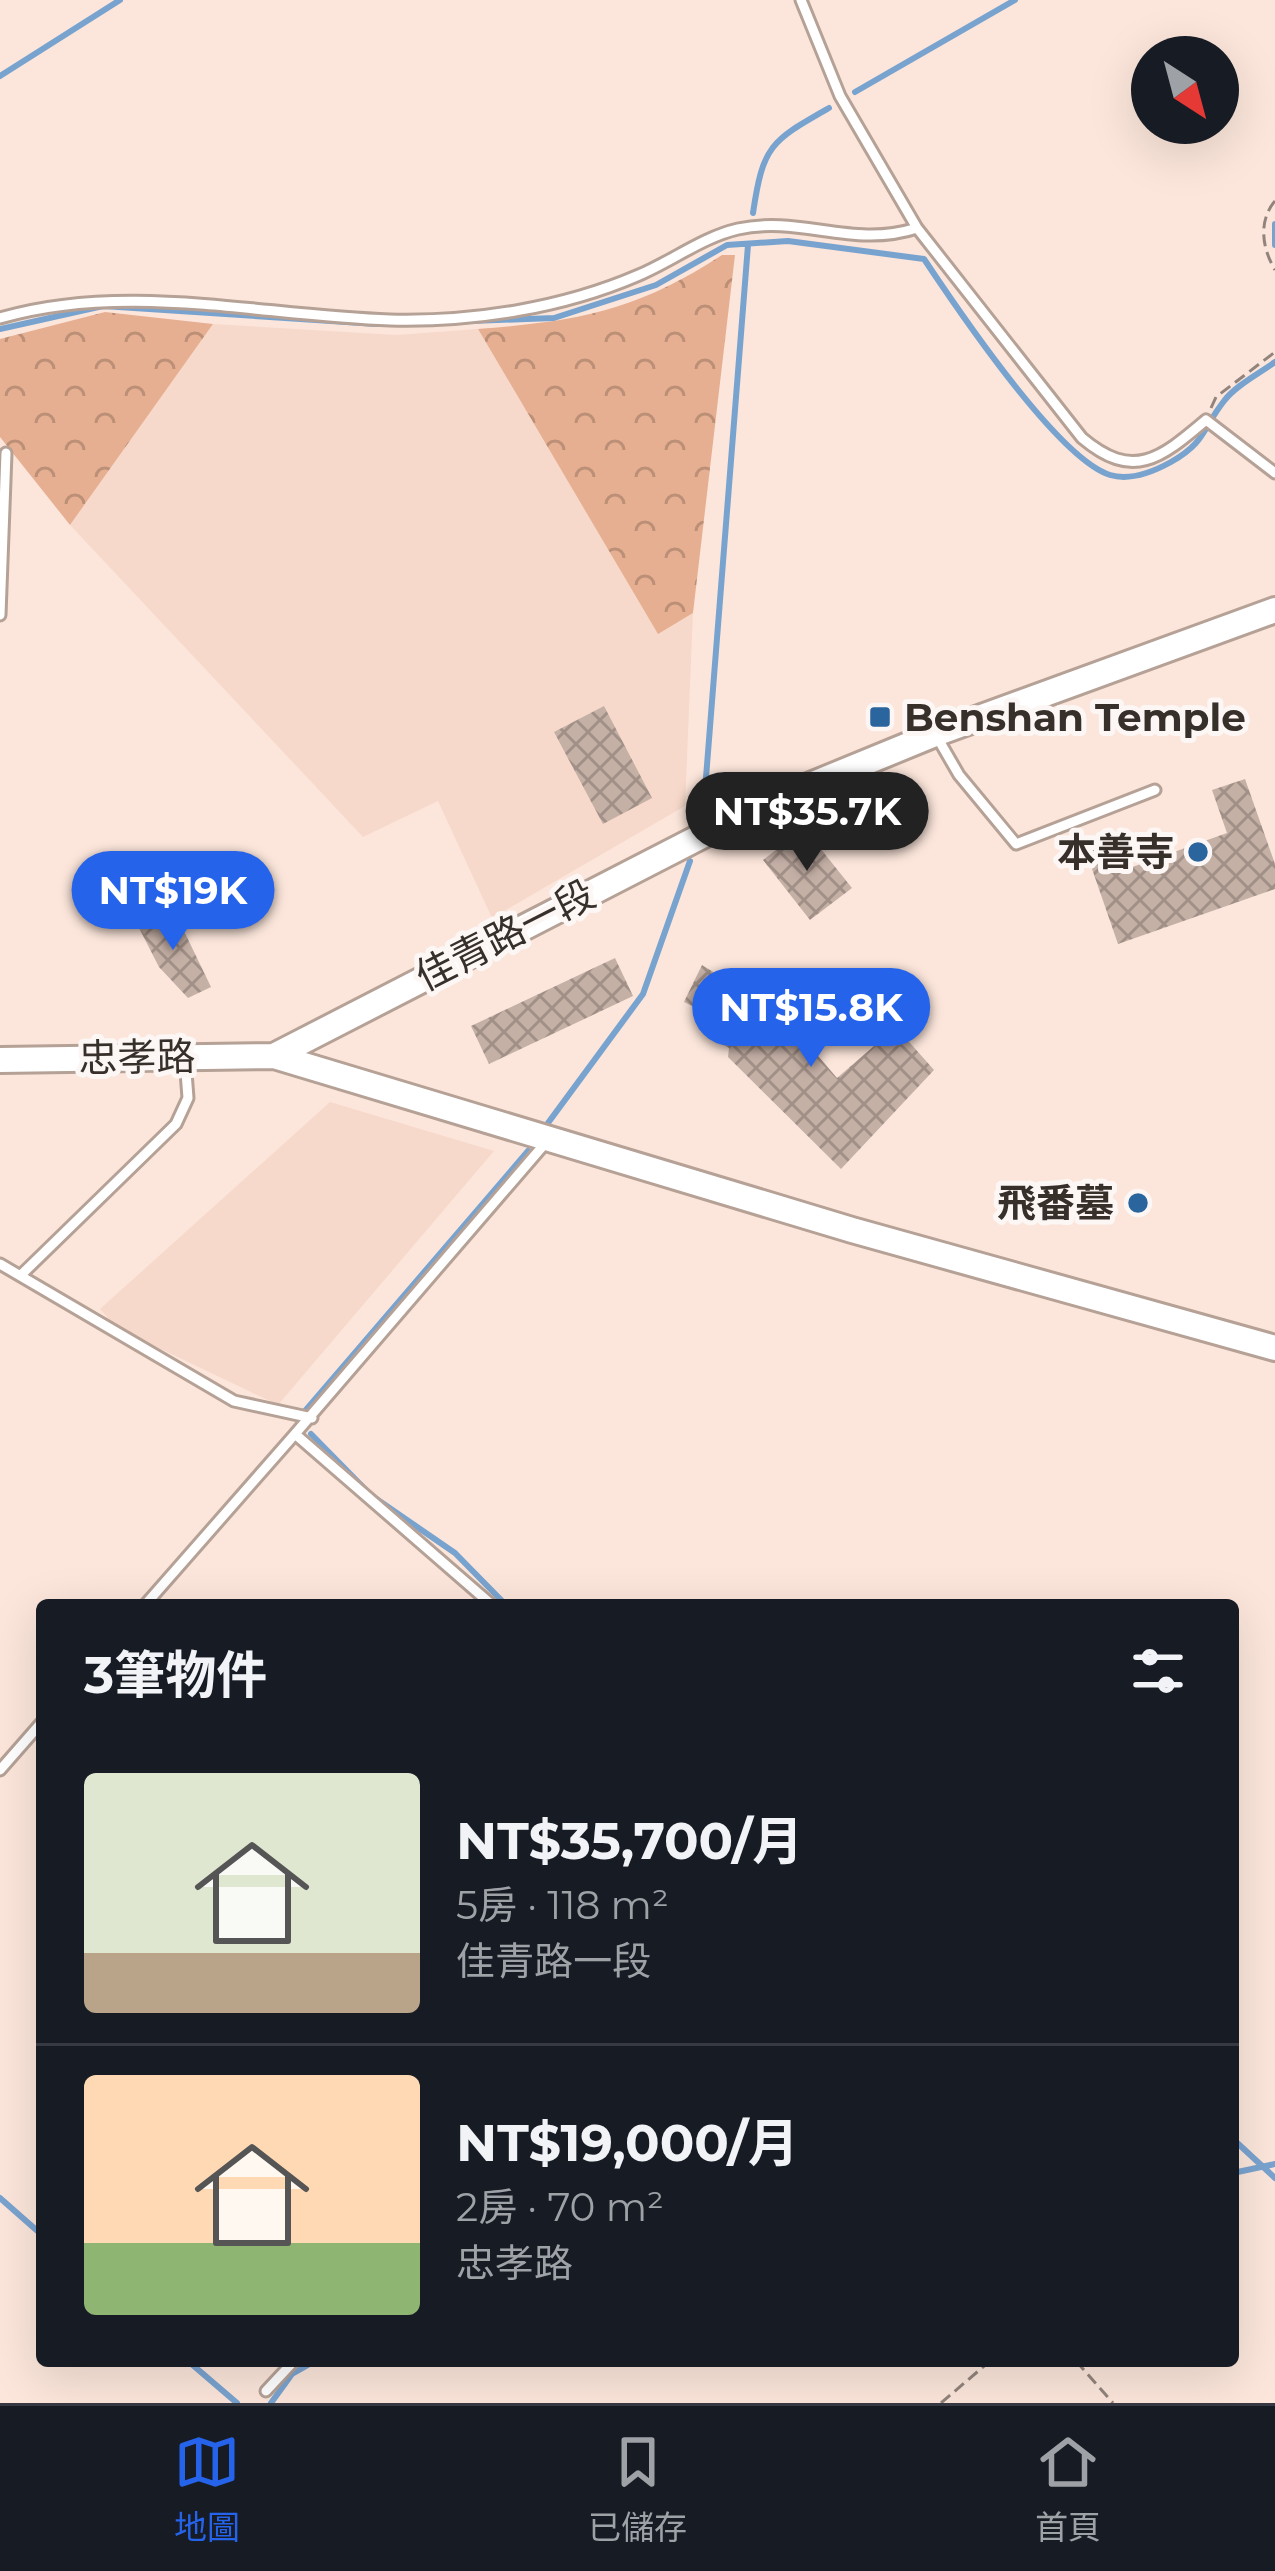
<!DOCTYPE html>
<html lang="zh-TW">
<head>
<meta charset="utf-8">
<style>
  :root { --surface:#171b24; --page:#20242c; --text:#f1f3f6; --muted:#9ea1a6; --line:#363941; --accent:#2563eb }
  body { margin:0; font-family:Montserrat,"Noto Sans TC",sans-serif; background:var(--page); color:var(--text); height:100vh; display:flex; flex-direction:column; font-size:45px; white-space:nowrap }
  * { box-sizing:border-box; margin:0 }
  p { font-size:39px; color:var(--muted) }
  .icon { flex:none; width:66px; height:66px; fill:none; stroke:currentColor; stroke-width:2; stroke-linecap:round; stroke-linejoin:round }
  .map { position:relative; flex:1; overflow:hidden }
  .sheet { position:absolute; left:36px; top:1599px; width:1203px; height:768px; display:flex; flex-direction:column; background:var(--surface); border-radius:12px; box-shadow:0 12px 48px #0002 }
  .sheet>* { flex:none }
  .needle { width:78px; rotate:144deg }
  .tools { position:absolute; left:1131px; top:36px; display:grid; gap:24px }
  .tools a { display:grid; place-items:center; width:108px; height:108px; border-radius:50%; background:var(--surface); box-shadow:0 12px 48px #0002; font-size:60px }
  .price { position:absolute; translate:-50% -102px; padding:0 27px; border-radius:42px; background:var(--accent); color:#fff; font-size:39px; line-height:78px; filter:drop-shadow(0 3px 6px #0008) }
  .price::after { content:''; position:absolute; left:50%; top:72px; width:36px; height:27px; margin-left:-18px; background:inherit; clip-path:polygon(0 0,100% 0,50% 100%) }
  .price.active { background:#222; color:#fff }
  ul { padding:0; list-style:none }
  li { display:flex; align-items:center; gap:36px; height:300px; padding:0 48px }
  li+li { border-top:3px solid var(--line) }
  li span { display:grid; place-items:center; flex:none; width:336px; height:240px; border-radius:12px; color:#555 }
  li>.icon { margin-inline-start:auto }
  span .icon { width:144px; height:144px; fill:#fffc; stroke-width:1 }
  li b { font-size:51px }
  h2 { display:flex; justify-content:space-between; align-items:center; height:144px; padding:0 48px; font-size:51px }
  .menu { display:flex; justify-content:space-around; align-items:center; height:168px; border-top:3px solid var(--line); background:var(--surface); font-size:33px; color:var(--muted) }
  .menu a { display:grid; justify-items:center; gap:6px }
  .menu .active { color:var(--accent) }
  .map>svg:first-child { display:block }
  .built { fill:#f6d9ca }
  .forest { fill:url(#forest-crowns) }
  .lines { fill:none; stroke-linecap:round; stroke-linejoin:round }
  .stream { stroke:#79a3cf; stroke-width:6 }
  .building { fill:url(#building-cross-hatch) }
  .service-casing { stroke:#b5a196; stroke-width:15 }
  .tertiary-casing { stroke:#b5a196; stroke-width:30 }
  .path { stroke:#92847c; stroke-width:3; stroke-dasharray:12 6; stroke-linecap:butt }
  .service { stroke:#fff; stroke-width:9 }
  .tertiary { stroke:#fff; stroke-width:24 }
  .poi-dot { fill:#2b659d; stroke:#fcf7f5; stroke-width:4.5 }
  .labels { text-anchor:middle; stroke-width:10; stroke-linejoin:round; paint-order:stroke }
  .poi-label { font-size:39px; font-weight:bold; fill:#372f2a; stroke:#fcf7f5; text-anchor:end }
  .street-label { font-size:39px; fill:#372f2a; stroke:#fcf7f5 }
</style>
</head>
<body>
<div class="map">
<svg width="1275" height="2403" viewBox="0 0 1275 2403">
  <defs>
    <pattern id="forest-crowns" width="20" height="18" patternUnits="userSpaceOnUse" patternTransform="scale(3)"><rect width="20" height="18" fill="#e7af91"/><path d="M2 6a3 3 0 1 1 6 0M12 15a3 3 0 1 1 6 0" fill="none" stroke="#bc8f77"/></pattern>
    <pattern id="building-cross-hatch" width="8" height="8" patternUnits="userSpaceOnUse" patternTransform="scale(3)"><rect width="8" height="8" fill="#c5b0a6"/><path d="M0 0l8 8M0 8l8-8" fill="none" stroke="#a19087"/></pattern>
  </defs>
  <rect width="100%" height="100%" fill="#fce6db"/>
  <path class="built" d="M213 324 396 335 478 329 658 633 693 613 685 806 492 918 438 801 363 837 70 525Z
    M330 1102 494 1151 278 1405 117 1328 100 1309Z"/>
  <path class="forest" d="M722 255H735L693 613 658 634 478 329C579 321 636 311 722 255Z
    M105 312 213 324 70 525 0 437V339Z"/>
  <g class="lines">
    <path class="stream" d="M0 76 120 0
      M855 92 1015 0
      M753 213C763 145 771 141 829 108
      M1275 224V245
      M391 324 554 318 656 285 727 245 788 241 924 259C956 307 1057 458 1110 475 1130 481 1153 472 1171 462 1206 442 1202 429 1224 401 1235 386 1260 373 1275 362
      M0 329 103 306 377 324
      M704 803 748 245
      M548 1123 643 994 690 861
      M305 1411 528 1151
      M311 1434 365 1489
      M375 1498 455 1553 506 1605
      M1233 2139 1275 2178
      M1233 2173 1275 2164
      M0 2198 42 2235
      M188 2361 237 2403
      M271 2403 292 2374 315 2361"/>
  </g>
  <path class="building" d="M604 706 652 798 603 824 554 732Z
    M1245 779 1275 864V889L1118 944 1082 840 1111 830 1124 870 1227 833 1212 790Z
    M804 828 852 888 810 920 763 860Z
    M157 902 175 933 183 929 211 987 188 998 159 967 137 924Z
    M615 958 633 996 489 1064 471 1026Z
    M702 965 784 1016 837 1078 896 1027 934 1070 841 1169 728 1057 729 1048 715 1040 725 1022 684 1002Z"/>
  <g class="lines">
    <g class="service-casing">
      <path id="service" d="M801 0 840 96 917 228 1082 438C1133 481 1160 459 1206 420L1275 473
        M0 318C127 281 261 316 390 320 474 322 563 308 639 275 672 261 703 237 738 229 801 215 852 249 917 228
        M0 615 6 453
        M937 737 959 775 1016 844 1155 790
        M0 1264 234 1401 312 1418
        M22 1274 176 1124 188 1098 185 1059
        M145 1605 295 1434
        M492 1605 295 1434 548 1140
        M0 1770 42 1722
        M266 2391 294 2361"/>
    </g>
    <g class="tertiary-casing">
      <path id="tertiary" d="M274 1056 762 805 935 734 1275 610
        M0 1060 274 1056 852 1230 1275 1348"/>
    </g>
    <path class="path" d="M1275 201C1258 221 1262 248 1275 270
      M1211 408 1216 397 1275 352
      M1076 2361 1113 2403
      M941 2403 990 2361"/>
    <use href="#service" class="service"/>
    <use href="#tertiary" class="tertiary"/>
  </g>
  <g class="poi-dot">
    <rect x="868" y="705" width="24" height="24" rx="6"/>
    <circle cx="1198" cy="852" r="12"/>
    <circle cx="1138" cy="1203" r="12"/>
  </g>
  <g class="labels">
    <g class="poi-label">
      <text x="904" y="731" text-anchor="start">Benshan Temple</text>
      <text x="1174" y="866">本善寺</text>
      <text x="1114" y="1217">飛番墓</text>
    </g>
    <g class="street-label">
      <text transform="translate(505 935) rotate(-27)" y="14">佳青路一段</text>
      <text transform="translate(137 1057) rotate(-1)" y="14">忠孝路</text>
    </g>
  </g>
</svg>
<div class="tools">
<a><svg class="needle" viewBox="-14 -14 28 28"><path d="M0-13l5 13h-10z" fill="#e53935"/><path d="M0 13l5-13h-10z" fill="#9ea1a6"/></svg></a>
</div>
<b class="price active" style="left:807px;top:874px">NT$35.7K</b>
<b class="price" style="left:173px;top:953px">NT$19K</b>
<b class="price" style="left:811px;top:1070px">NT$15.8K</b>
<section class="sheet">
<h2>3筆物件<svg class="icon" aria-label="filters" viewBox="0 0 24 24"><path d="M4 7h16M4 17h16"/><circle cx="9" cy="7" r="2"/><circle cx="15" cy="17" r="2"/></svg></h2>
<ul>
<li><span style="background:linear-gradient(#dfe7d0 75%,#b9a48a 0)"><svg class="icon" aria-label="home" viewBox="0 0 24 24"><path d="M3 11l9-7 9 7M6 9v11h12V9"/></svg></span><div><b>NT$35,700/月</b><p>5房 · 118 m²</p><p>佳青路一段</p></div></li>
<li><span style="background:linear-gradient(#ffd9b3 70%,#8fb573 0)"><svg class="icon" aria-label="home" viewBox="0 0 24 24"><path d="M3 11l9-7 9 7M6 9v11h12V9"/></svg></span><div><b>NT$19,000/月</b><p>2房 · 70 m²</p><p>忠孝路</p></div></li>
</ul>
</section>
</div>
<nav class="menu">
<a class="active"><svg class="icon" aria-label="map" viewBox="0 0 24 24"><path d="M3 6l6-2 6 2 6-2v14l-6 2-6-2-6 2zM9 4v14M15 6v14"/></svg>地圖</a>
<a><svg class="icon" aria-label="saved" viewBox="0 0 24 24"><path d="M7 4h10v16l-5-4-5 4z"/></svg>已儲存</a>
<a><svg class="icon" aria-label="home" viewBox="0 0 24 24"><path d="M3 11l9-7 9 7M6 9v11h12V9"/></svg>首頁</a>
</nav>
</body>
</html>
